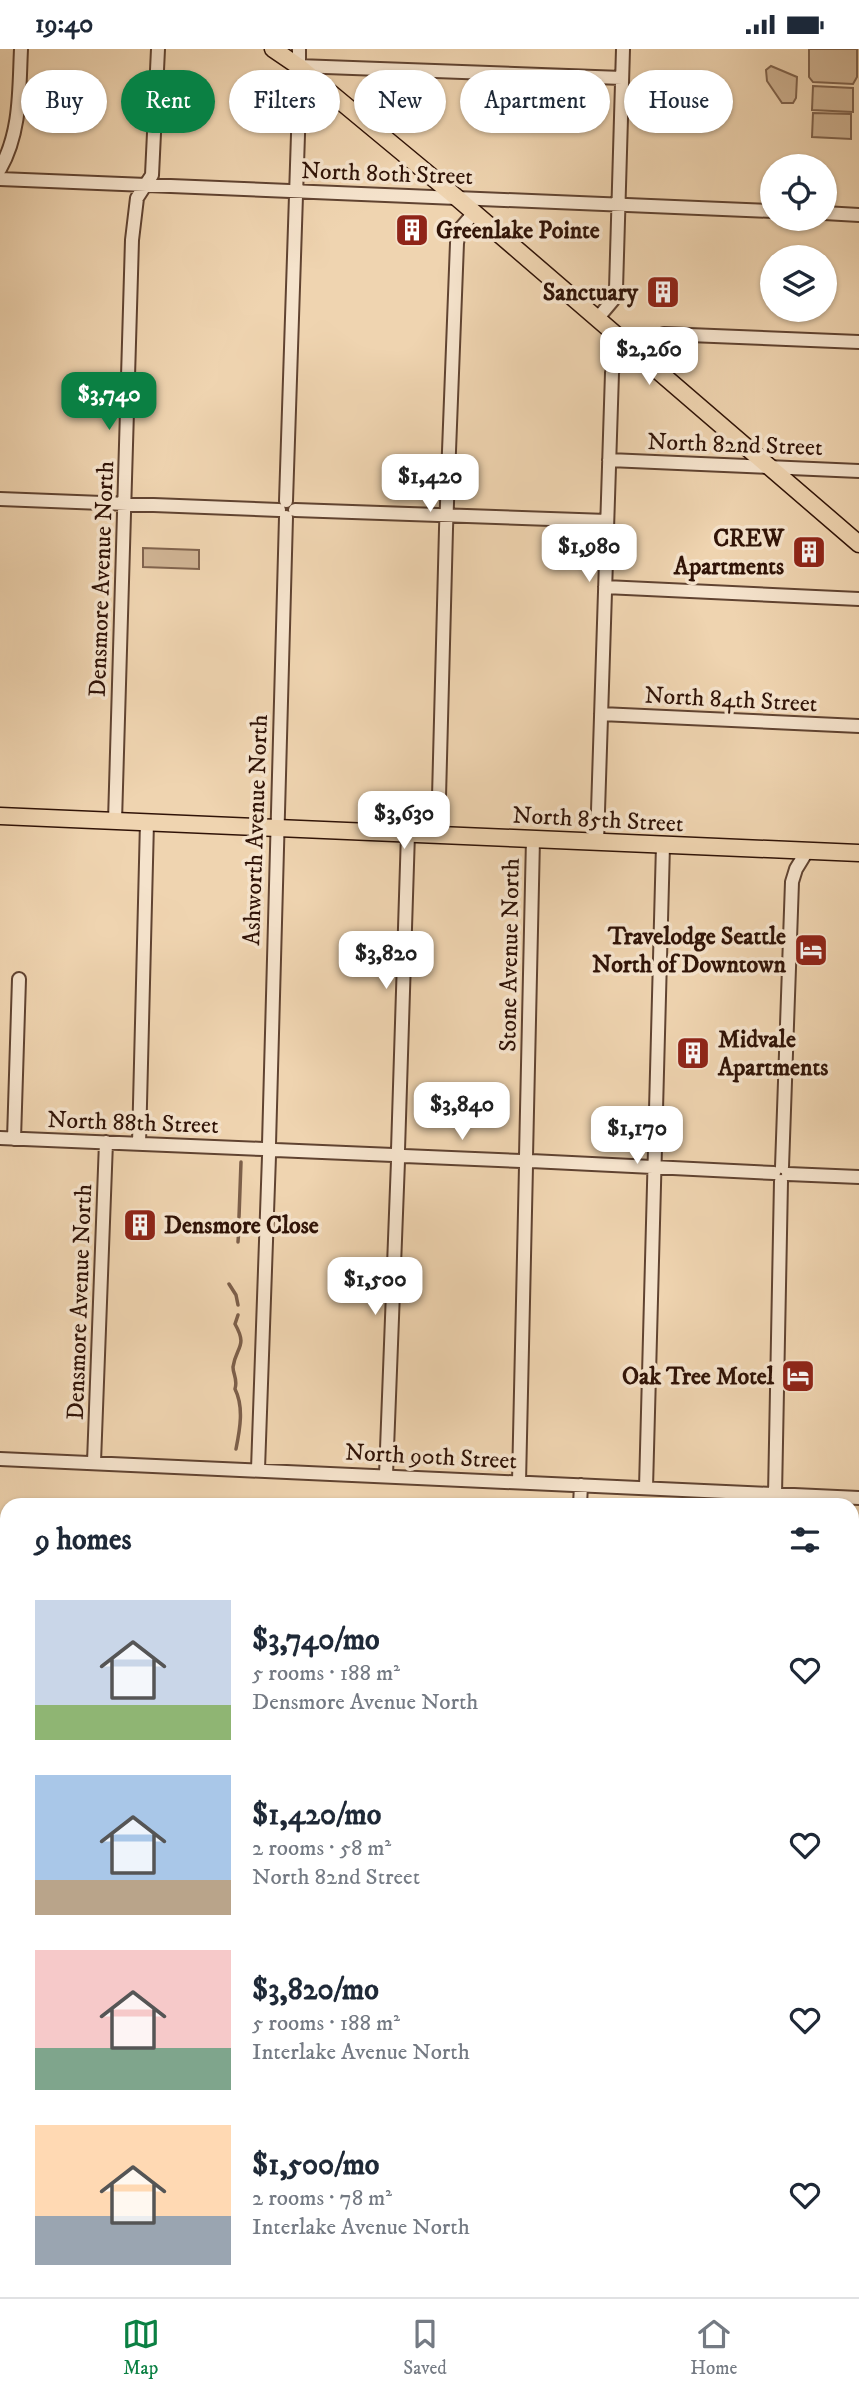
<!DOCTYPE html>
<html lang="en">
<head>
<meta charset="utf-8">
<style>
  :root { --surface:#fff; --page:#f2f2f3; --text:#1f2937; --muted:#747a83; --line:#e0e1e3; --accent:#0b8043 }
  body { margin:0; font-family:"IM FELL DW Pica",serif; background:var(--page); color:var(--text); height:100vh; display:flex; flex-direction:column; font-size:26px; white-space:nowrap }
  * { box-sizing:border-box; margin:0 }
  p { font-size:23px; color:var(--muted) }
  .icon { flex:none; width:38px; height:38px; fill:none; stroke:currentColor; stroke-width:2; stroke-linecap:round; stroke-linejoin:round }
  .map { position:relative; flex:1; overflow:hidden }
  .details { position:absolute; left:0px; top:1449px; width:859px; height:800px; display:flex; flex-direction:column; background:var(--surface); border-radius:21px 21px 0 0; box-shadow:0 2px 5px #0004 }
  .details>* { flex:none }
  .guide { position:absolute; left:21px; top:21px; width:817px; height:63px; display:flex; gap:14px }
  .fabs { position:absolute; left:760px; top:105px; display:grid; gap:14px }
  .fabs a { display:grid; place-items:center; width:77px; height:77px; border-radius:50%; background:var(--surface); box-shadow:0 2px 5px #0004; font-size:35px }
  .price { position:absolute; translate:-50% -60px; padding:0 16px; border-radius:14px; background:#fff; color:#222; font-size:23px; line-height:46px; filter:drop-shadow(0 2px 4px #0008) }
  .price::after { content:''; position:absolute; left:50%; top:42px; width:21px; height:16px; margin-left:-10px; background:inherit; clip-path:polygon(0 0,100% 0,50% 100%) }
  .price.current { background:var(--accent); color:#fff }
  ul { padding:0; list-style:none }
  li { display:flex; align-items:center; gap:21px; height:175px; padding:0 35px }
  li span { display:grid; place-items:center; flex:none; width:196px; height:140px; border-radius:0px; color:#555 }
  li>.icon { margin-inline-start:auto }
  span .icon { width:84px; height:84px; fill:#fffc; stroke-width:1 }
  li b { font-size:30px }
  h2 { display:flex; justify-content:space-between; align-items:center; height:84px; padding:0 35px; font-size:30px }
  .tag { padding:0 24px; border-radius:32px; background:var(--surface); box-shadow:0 2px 5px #0004; font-size:24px; line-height:63px }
  .tag.current { background:var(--accent); color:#fff }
  .status { display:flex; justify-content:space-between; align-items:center; height:49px; padding:0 35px; background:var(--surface); direction:ltr }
  .status svg { height:19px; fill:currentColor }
  .tab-bar { display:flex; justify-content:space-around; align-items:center; height:98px; border-top:2px solid var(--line); background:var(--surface); font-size:19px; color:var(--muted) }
  .tab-bar a { display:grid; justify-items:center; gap:4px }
  .tab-bar .current { color:var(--accent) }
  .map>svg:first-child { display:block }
  .green { fill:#cfb393; stroke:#80634d; stroke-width:2 }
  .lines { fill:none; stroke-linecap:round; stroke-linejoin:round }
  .stream { stroke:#7c5f4a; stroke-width:3.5 }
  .minor-casing { stroke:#604331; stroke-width:16 }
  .major-casing { stroke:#301307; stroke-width:19 }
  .minor { stroke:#f5e3cc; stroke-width:12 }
  .major { stroke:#efd4b0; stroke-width:16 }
  .labels { text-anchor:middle; stroke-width:7; stroke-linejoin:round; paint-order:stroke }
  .street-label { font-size:24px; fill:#301307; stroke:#f5e3cc }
  .poi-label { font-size:24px; font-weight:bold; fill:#301307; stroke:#f5e3cc; text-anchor:end }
</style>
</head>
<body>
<div class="status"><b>19:40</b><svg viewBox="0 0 49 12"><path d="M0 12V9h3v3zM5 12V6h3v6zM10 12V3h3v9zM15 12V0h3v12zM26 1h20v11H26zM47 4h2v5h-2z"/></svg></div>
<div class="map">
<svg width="859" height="2248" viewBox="0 0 859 2248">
  <rect width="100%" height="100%" fill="#efd4b0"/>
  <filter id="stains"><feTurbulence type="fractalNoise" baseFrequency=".00286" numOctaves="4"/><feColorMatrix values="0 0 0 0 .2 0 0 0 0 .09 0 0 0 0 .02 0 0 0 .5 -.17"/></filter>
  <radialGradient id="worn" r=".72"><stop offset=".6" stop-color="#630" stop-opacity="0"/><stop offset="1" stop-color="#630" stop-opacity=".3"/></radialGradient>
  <path class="green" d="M809 0H857V28L853 35 813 33 809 28Z
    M771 17 797 28 796 49 793 54H782L767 32 766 21Z
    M813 37 853 39V63L812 61Z
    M813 64 851 65V90L812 88Z
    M143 499 199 501V520L143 518Z
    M56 2242H284V2248H56Z"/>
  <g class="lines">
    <path class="stream" d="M239 1168 241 1113
      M238 1193 239 1178
      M229 1235 236 1246 238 1256
      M236 1400C240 1380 244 1358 235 1340 238 1330 233 1326 233 1318 236 1297 248 1298 235 1275L238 1266
      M163 2242 173 2248"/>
    <g class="minor-casing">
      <path id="minor" d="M298 17 622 29
        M0 120C21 83 19 41 21 0
        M0 130 772 162
        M824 164 859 166
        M597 270 613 251 616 240 623 0
        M640 306 652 291 664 285 859 293
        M609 411 859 422
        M0 450 279 461
        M286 452 299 55V0
        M295 461 607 472
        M605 538 859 550
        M601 665 859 677
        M115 772 132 191 137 149 152 126 158 0
        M438 786 446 480 457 194 460 180 474 164
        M597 793 612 324 617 305 626 294
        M0 1089 263 1100
        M14 1090 19 930
        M139 1095 147 773
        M269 1095 286 468
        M275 1101 393 1106
        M398 1101 408 784
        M404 1107 521 1112
        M526 1107 533 790
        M531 1112 774 1124
        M782 1118 792 833 796 820 807 802
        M788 1125 859 1128
        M0 1410 859 1449
        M94 1413 106 1093
        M258 1420 269 1107
        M386 1426 398 1112
        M519 1433 526 1117
        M646 1439 663 796
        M775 1446 781 1132
        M580 1456 581 1436
        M852 1577 859 1578
        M852 1704H859
        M0 1732H7
        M852 1832H859
        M852 1963 859 1964
        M0 2056H7
        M852 2223H859
        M47 2248V2242
        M293 2248V2242
        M424 2248V2242
        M558 2248V2242
        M724 2248 725 2242"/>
    </g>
    <g class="major-casing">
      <path id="major" d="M273 0 298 17 456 148 859 495
        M0 767 859 804"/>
    </g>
    <use href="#minor" class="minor"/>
    <use href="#major" class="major"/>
  </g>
  <defs>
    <g id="building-square" transform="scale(1.75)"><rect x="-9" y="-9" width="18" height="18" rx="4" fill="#8f2418" stroke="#f5e3cc"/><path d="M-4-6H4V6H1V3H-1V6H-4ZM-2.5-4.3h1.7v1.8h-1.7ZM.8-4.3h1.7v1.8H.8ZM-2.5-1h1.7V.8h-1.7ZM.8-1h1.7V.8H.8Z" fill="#fff"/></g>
    <g id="hotel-square" transform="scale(1.75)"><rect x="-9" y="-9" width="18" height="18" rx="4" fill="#8f2418" stroke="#f5e3cc"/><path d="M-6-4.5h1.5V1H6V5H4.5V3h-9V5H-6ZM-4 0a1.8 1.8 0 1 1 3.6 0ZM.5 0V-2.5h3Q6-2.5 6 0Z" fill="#fff"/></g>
  </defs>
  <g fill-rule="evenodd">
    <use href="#building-square" x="412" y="181"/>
    <use href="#building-square" x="663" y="243"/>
    <use href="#building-square" x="809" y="503"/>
    <use href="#hotel-square" x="811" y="901"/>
    <use href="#building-square" x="693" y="1004"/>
    <use href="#building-square" x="140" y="1176"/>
    <use href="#hotel-square" x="798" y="1327"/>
  </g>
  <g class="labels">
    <g class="street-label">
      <text transform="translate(387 124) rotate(2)" y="8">North 80th Street</text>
      <text transform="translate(735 395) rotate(2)" y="8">North 82nd Street</text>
      <text transform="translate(101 530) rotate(-88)" y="8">Densmore Avenue North</text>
      <text transform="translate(731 650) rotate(3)" y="8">North 84th Street</text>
      <text transform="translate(598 770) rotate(3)" y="8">North 85th Street</text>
      <text transform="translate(255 781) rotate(-88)" y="8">Ashworth Avenue North</text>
      <text transform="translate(509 906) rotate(-89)" y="8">Stone Avenue North</text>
      <text transform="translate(133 1073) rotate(2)" y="8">North 88th Street</text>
      <text transform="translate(79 1253) rotate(-88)" y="8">Densmore Avenue North</text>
      <text transform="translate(431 1407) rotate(3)" y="8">North 90th Street</text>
    </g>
    <g class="poi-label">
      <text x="436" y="189" text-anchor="start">Greenlake Pointe</text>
      <text x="638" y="251">Sanctuary</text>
      <text x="784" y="497">CREW<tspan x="784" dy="28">Apartments</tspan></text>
      <text x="786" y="895">Travelodge Seattle<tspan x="786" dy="28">North of Downtown</tspan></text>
      <text x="718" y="998" text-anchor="start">Midvale<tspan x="718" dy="28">Apartments</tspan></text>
      <text x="164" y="1184" text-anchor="start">Densmore Close</text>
      <text x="774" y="1335">Oak Tree Motel</text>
    </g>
  </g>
  <rect width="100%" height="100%" filter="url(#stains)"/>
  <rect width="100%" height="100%" fill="url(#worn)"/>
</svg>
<div class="fabs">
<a><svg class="icon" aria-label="locate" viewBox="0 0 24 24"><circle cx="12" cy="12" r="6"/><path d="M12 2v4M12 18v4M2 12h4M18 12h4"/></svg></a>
<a><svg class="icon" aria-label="layers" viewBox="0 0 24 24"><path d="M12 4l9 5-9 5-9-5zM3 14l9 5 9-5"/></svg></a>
</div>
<b class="price" style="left:649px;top:338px">$2,260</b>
<b class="price current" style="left:109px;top:383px">$3,740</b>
<b class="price" style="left:430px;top:465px">$1,420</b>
<b class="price" style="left:589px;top:535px">$1,980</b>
<b class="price" style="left:404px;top:802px">$3,630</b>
<b class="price" style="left:386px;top:942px">$3,820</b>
<b class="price" style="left:462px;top:1093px">$3,840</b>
<b class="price" style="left:637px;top:1117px">$1,170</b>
<b class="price" style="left:375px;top:1268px">$1,500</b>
<div class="guide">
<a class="tag">Buy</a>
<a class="tag current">Rent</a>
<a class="tag">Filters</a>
<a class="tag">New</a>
<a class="tag">Apartment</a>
<a class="tag">House</a>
</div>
<section class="details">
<h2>9 homes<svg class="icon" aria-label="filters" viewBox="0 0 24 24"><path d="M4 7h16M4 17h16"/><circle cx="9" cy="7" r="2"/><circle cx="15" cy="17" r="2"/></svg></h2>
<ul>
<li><span style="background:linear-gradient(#c9d6e8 75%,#8fb573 0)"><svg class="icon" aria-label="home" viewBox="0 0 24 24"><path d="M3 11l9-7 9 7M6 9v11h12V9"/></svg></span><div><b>$3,740/mo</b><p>5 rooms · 188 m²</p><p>Densmore Avenue North</p></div><svg class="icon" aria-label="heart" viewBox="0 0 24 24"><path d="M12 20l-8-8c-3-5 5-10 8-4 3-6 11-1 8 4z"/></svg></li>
<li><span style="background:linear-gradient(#a9c7e8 75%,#b9a48a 0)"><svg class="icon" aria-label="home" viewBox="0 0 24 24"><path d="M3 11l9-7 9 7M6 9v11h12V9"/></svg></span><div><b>$1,420/mo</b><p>2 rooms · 58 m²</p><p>North 82nd Street</p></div><svg class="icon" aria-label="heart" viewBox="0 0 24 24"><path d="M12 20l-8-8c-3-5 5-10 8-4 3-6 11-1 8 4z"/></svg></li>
<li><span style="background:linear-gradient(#f6c9c9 70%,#7fa58c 0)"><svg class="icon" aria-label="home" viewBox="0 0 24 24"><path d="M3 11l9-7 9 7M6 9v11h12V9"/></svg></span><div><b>$3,820/mo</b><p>5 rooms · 188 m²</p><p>Interlake Avenue North</p></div><svg class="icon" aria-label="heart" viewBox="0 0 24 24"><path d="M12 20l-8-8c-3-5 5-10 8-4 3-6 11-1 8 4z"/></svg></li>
<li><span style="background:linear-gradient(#ffd9b3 65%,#9aa5b1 0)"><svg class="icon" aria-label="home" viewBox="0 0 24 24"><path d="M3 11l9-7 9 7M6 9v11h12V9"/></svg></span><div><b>$1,500/mo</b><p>2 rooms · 78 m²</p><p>Interlake Avenue North</p></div><svg class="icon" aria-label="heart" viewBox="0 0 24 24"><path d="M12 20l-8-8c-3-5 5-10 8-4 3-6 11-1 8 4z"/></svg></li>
</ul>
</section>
</div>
<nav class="tab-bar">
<a class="current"><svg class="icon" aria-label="map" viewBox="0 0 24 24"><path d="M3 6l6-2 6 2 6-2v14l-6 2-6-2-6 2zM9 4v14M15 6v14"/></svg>Map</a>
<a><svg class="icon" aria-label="saved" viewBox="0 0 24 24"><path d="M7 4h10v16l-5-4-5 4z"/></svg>Saved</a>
<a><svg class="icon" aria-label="home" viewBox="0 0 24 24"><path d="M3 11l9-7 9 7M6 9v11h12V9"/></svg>Home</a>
</nav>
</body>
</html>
